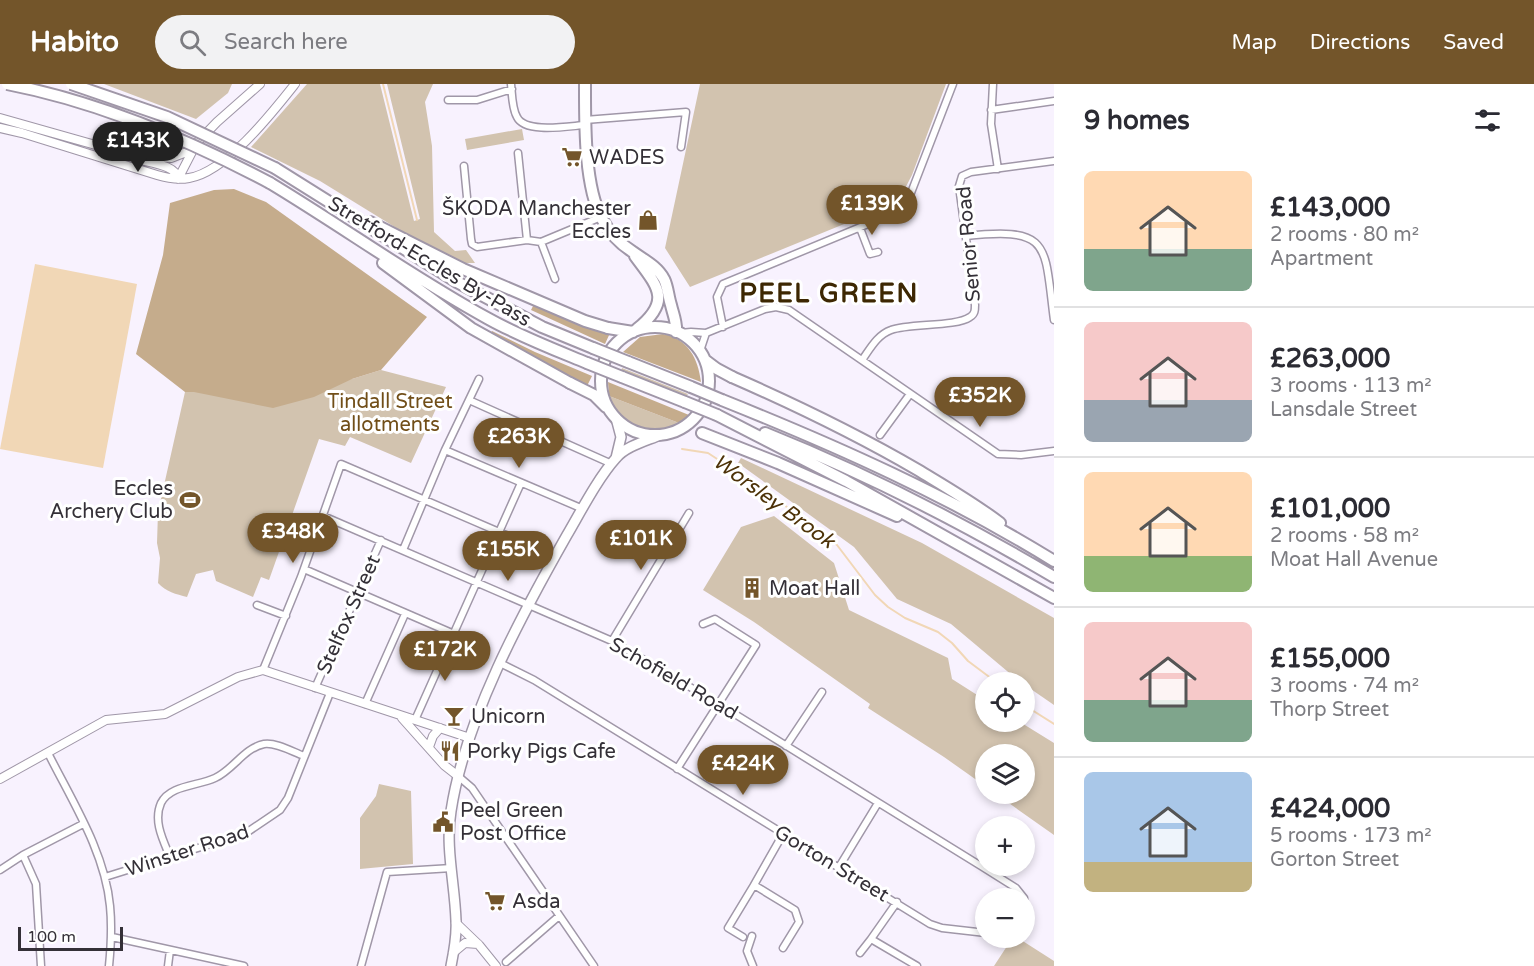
<!DOCTYPE html>
<html lang="en">
<head>
<meta charset="utf-8">
<style>
  :root { --surface:#fff; --page:#f2f2f3; --text:#2b2b33; --muted:#7c7c81; --line:#e1e1e2; --accent:#73552a }
  body { margin:0; font-family:"Varela Round",sans-serif; background:var(--page); color:var(--text); height:100vh; display:flex; flex-direction:column; font-size:22px; white-space:nowrap }
  * { box-sizing:border-box; margin:0 }
  p { font-size:20px; color:var(--muted) }
  .icon { flex:none; width:33px; height:33px; fill:none; stroke:currentColor; stroke-width:2; stroke-linecap:round; stroke-linejoin:round }
  .map { position:relative; flex:1; overflow:hidden }
  .details { display:flex; flex-direction:column; background:var(--surface); width:480px }
  .details>* { flex:none }
  .fabs { position:absolute; left:975px; top:588px; display:grid; gap:12px }
  .fabs a { display:grid; place-items:center; width:60px; height:60px; border-radius:50%; background:var(--surface); box-shadow:0 3px 9px #0003; font-size:30px }
  .scale { position:absolute; left:18px; bottom:15px; width:105px; box-sizing:border-box; padding-left:6px; border:3px solid #343037; border-top:0; font-size:16px; line-height:21px; white-space:nowrap; color:#343037; -webkit-text-stroke:4px #fff; paint-order:stroke }
  .price { position:absolute; translate:-50% -51px; padding:0 14px; border-radius:21px; background:var(--accent); color:#fff; font-size:20px; line-height:39px; filter:drop-shadow(0 2px 3px #0008) }
  .price::after { content:''; position:absolute; left:50%; top:36px; width:18px; height:14px; margin-left:-9px; background:inherit; clip-path:polygon(0 0,100% 0,50% 100%) }
  .price.selected { background:#222; color:#fff }
  ul { padding:0; list-style:none }
  li { display:flex; align-items:center; gap:18px; height:150px; padding:0 30px }
  li+li { border-top:2px solid var(--line) }
  li span { display:grid; place-items:center; flex:none; width:168px; height:120px; border-radius:9px; color:#555 }
  li>.icon { margin-inline-start:auto }
  span .icon { width:72px; height:72px; fill:#fffc; stroke-width:1 }
  li b { font-size:26px }
  h2 { display:flex; justify-content:space-between; align-items:center; height:72px; padding:0 30px; font-size:26px }
  header { display:flex; align-items:center; gap:36px; box-sizing:border-box; height:84px; padding:0 30px; background:var(--accent); color:#fff }
  header strong { font-size:28px }
  nav { display:flex; gap:33px; margin-inline-start:auto; font-size:21px }
  .search { width:420px; height:54px; background:var(--page); display:flex; align-items:center; gap:15px; box-sizing:border-box; padding:0 21px; border-radius:33px; color:var(--muted); font-size:22px }
  main { display:flex; flex:1; min-height:0 }
  .map>svg:first-child { display:block }
  .green { fill:#d2c3af }
  .forest { fill:#c5ac8c }
  .water { fill:#f1d7b6 }
  .lines { fill:none; stroke-linecap:round; stroke-linejoin:round }
  .stream { stroke:#f1d7b6; stroke-width:2 }
  .minor-casing { stroke:#a097a8; stroke-width:9 }
  .tertiary-casing { stroke:#a097a8; stroke-width:10 }
  .primary-casing { stroke:#a097a8; stroke-width:12 }
  .trunk-casing { stroke:#a097a8; stroke-width:14 }
  .motorway-casing { stroke:#a097a8; stroke-width:14 }
  .minor { stroke:#fff; stroke-width:6 }
  .tertiary { stroke:#fff; stroke-width:8 }
  .primary { stroke:#fff; stroke-width:9 }
  .trunk { stroke:#fff; stroke-width:10 }
  .motorway { stroke:#fff; stroke-width:10 }
  .motorway-bridge-casing { stroke:#a097a8; stroke-width:14; stroke-linecap:butt }
  .motorway-bridge { stroke:#fff; stroke-width:10 }
  .labels { text-anchor:middle; stroke-width:6; stroke-linejoin:round; paint-order:stroke }
  .poi-label { font-size:20px; fill:#343037; stroke:#fff; text-anchor:start }
  .street-label { font-size:20px; fill:#343037; stroke:#fff }
  .park-label { font-size:20px; fill:#714e18; stroke:#fff }
  .water-label { font-size:21px; font-style:italic; fill:#4d3208; stroke:#fff }
  .district-label { font-size:26px; font-weight:bold; letter-spacing:1.5px; fill:#3d2702; stroke:#fff }
</style>
</head>
<body>
<header>
<strong>Habito</strong>
<div class="search"><svg class="icon" aria-label="search" viewBox="0 0 24 24"><circle cx="10" cy="10" r="6"/><path d="M15 15l6 6"/></svg>Search here</div>
<nav><a>Map</a><a>Directions</a><a>Saved</a></nav>
</header>
<main>
<div class="map">
<svg width="1054" height="882" viewBox="0 0 1054 882">
  <rect width="100%" height="100%" fill="#f8f2fe"/>
  <path class="green" d="M104 0H232L228 9 196 35Z
    M307 0H380L414 137 420 135 387 0H433L425 18 432 62 434 148 455 167 466 166 475 179H463L411 153 320 97 251 63Z
    M700 0H946L912 91 898 118 690 203 665 164Z
    M522 45 524 56 467 66 465 55Z
    M622 284 688 310 686 313 621 287Z
    M381 286 446 303 411 379 350 353 345 362 319 355 269 496 261 493 253 513 216 497 213 486 196 490 187 513C176 510 166 508 158 499L160 474 157 459 158 428 185 308 352 295Z
    M609 312 679 339C646 359 621 347 609 312Z
    M741 374 922 459 1054 534V621L1025 601 1024 598H1020L951 540 897 515 854 463 738 379Z
    M774 432 834 479 849 526 948 574 952 595 985 616 986 638H1020L1054 659V751L996 710H1024V670H986L985 702 944 673 868 624 870 620 754 538 703 506 741 443Z
    M379 700 411 707 413 780 360 785V734L376 712Z
    M1018 854 1054 877V882H994L1011 856Z"/>
  <path class="forest" d="M234 105 266 118 427 233 381 286 352 295 314 313 273 324 194 308H185L136 270 163 171 170 119 214 106Z
    M534 220 595 246 610 249 605 260 531 226Z
    M492 247 535 268 592 292 586 304 490 251Z
    M663 250C688 255 698 274 701 298L623 268 640 253Z
    M608 298 689 331 679 339 609 312Z"/>
  <path class="water" d="M35 180 137 200 103 384 0 365Z"/>
  <g class="lines">
    <path class="stream" d="M383 0 417 136
      M682 365 708 369 763 405 837 461 875 511 888 523 905 534 938 548 952 559 968 577 996 598
      M1024 621 1054 640"/>
    <g class="minor-casing">
      <path id="minor" d="M511 0C512 10 512 25 517 33 525 50 569 42 585 41
        M993 0 991 40 998 85
        M448 16H477L512 5
        M991 26 1054 17
        M585 36 686 28 681 63
        M518 69 527 156
        M464 82 471 155 472 160 477 163 527 156 541 158 601 133
        M860 144 870 170 878 168
        M966 152C1052 143 1044 160 1054 236
        M541 158 555 195
        M723 243 717 213 723 200 892 130 902 124 909 114 953 0
        M680 249 691 248 706 249 765 225 776 223 789 226 998 370 1021 371 1054 367
        M700 267 706 249
        M862 276C870 265 877 251 891 246 909 239 956 243 970 233 975 230 975 226 975 221L959 102 962 92 971 88 1054 77
        M469 316 612 380
        M880 351 910 310
        M445 366 583 425
        M323 432 612 557 717 619 981 782 1016 804 1024 814
        M403 466 445 366 479 295
        M304 485 454 550
        M257 521 286 532
        M612 557 689 429
        M500 579 534 596 930 840 942 844 986 849
        M263 586 301 493 341 380 555 472
        M315 604 381 456
        M365 620 405 530
        M415 636 521 399
        M786 662 822 608
        M48 669C72 717 105 768 110 822 112 842 111 862 109 882
        M677 685 756 561 715 535 703 540
        M458 692 472 704 594 882
        M23 771 36 800 41 882
        M170 773C163 756 153 737 161 719 170 701 198 702 215 694 233 686 244 664 264 660 276 658 293 668 304 672
        M839 783 878 719
        M0 786 23 771 83 740
        M105 793 246 749 280 726 288 714 330 609
        M1024 815 1026 822 1024 834
        M897 818 871 855 917 882
        M752 852 747 867 753 882
        M112 853 244 882
        M743 853 728 844 754 801
        M783 864 799 838 795 826 754 801 783 750
        M860 869 871 855
        M506 878 559 832
        M168 882 170 866
        M361 882 387 788 452 784"/>
    </g>
    <g class="tertiary-casing">
      <path id="tertiary" d="M0 34 99 62 152 73 171 74 189 67 217 38 260 0
        M0 44 22 49 157 91C167 94 178 96 189 94 226 88 272 29 295 0
        M126 71C140 79 176 78 178 95
        M178 95 194 64
        M402 634 444 681 458 692
        M429 663 433 652 440 644
        M0 695 106 636 165 630 238 593 263 586 470 654
        M456 839 479 861 496 882
        M453 869 465 859 478 860"/>
    </g>
    <g class="primary-casing">
      <path id="primary" d="M616 374 621 353 616 334
        M451 882C454 867 457 852 456 837 455 801 445 763 451 727 465 635 521 532 567 451 581 427 598 394 616 374 626 362 646 357 660 351"/>
    </g>
    <g class="trunk-casing">
      <path id="trunk" d="M585 0C585 38 584 102 602 135 609 148 620 160 633 168 644 176 657 182 664 195 668 203 668 212 671 221 673 230 677 238 676 248
        M635 172C657 202 673 216 637 245
        M601 297a54 54 0 1 1 108 0a54 54 0 1 1-108 0Z
        M608 244 633 248
        M705 276 717 285 732 293
        M570 299 594 311 606 323"/>
    </g>
    <g class="motorway-casing">
      <path id="motorway" d="M275 84 457 198 542 243 593 264
        M270 99C343 143 412 193 487 234 519 252 553 265 587 279
        M370 138 463 185 585 237 608 244
        M383 179 471 244 570 299
        M628 278 691 303
        M622 293 685 318
        M732 293C796 321 858 351 918 386 946 403 974 419 1000 439
        M722 316C837 362 949 412 1054 477
        M717 331 846 397 1054 514
        M702 349 778 379 897 432
        M765 349C865 389 961 438 1054 493"/>
    </g>
    <use href="#minor" class="minor"/>
    <use href="#tertiary" class="tertiary"/>
    <use href="#primary" class="primary"/>
    <use href="#trunk" class="trunk"/>
    <use href="#motorway" class="motorway"/>
    <g class="motorway-bridge-casing">
      <path id="motorway-bridge" d="M7 0C100 18 187 55 270 99
        M71 0 167 33 275 84
        M593 264 628 278
        M587 279 622 293
        M691 303 722 316
        M685 318 717 331"/>
    </g>
    <use href="#motorway-bridge" class="motorway-bridge"/>
  </g>
  <defs>
    <g id="supermarket-bare" transform="scale(1.62)"><path d="M-6-5.5h2.5l.6 2H6L4.5 2H-2.5L-4.4-4H-6ZM-1.5 3.2a1.3 1.3 0 1 0 .1 0ZM3 3.2a1.3 1.3 0 1 0 .1 0Z" fill="#73552a" stroke="#fff" stroke-width="2.5" paint-order="stroke"/></g>
    <g id="shop-bare" transform="scale(1.62)"><path d="M-5-2.5h2.3a2.7 3.5 0 0 1 5.4 0H5L5.5 6h-11ZM-1.5-2.5h3a1.5 2.3 0 0 0-3 0Z" fill="#73552a" stroke="#fff" stroke-width="2.5" paint-order="stroke"/></g>
    <g id="stadium-bare" transform="scale(1.62)"><path d="M0-5a6.5 5 0 1 0 0 10a6.5 5 0 1 0 0-10ZM-3.5-1.8h7v3.6h-7Z" fill="#73552a" stroke="#fff" stroke-width="2.5" paint-order="stroke"/></g>
    <g id="building-bare" transform="scale(1.62)"><path d="M-4-6H4V6H1V3H-1V6H-4ZM-2.5-4.3h1.7v1.8h-1.7ZM.8-4.3h1.7v1.8H.8ZM-2.5-1h1.7V.8h-1.7ZM.8-1h1.7V.8H.8Z" fill="#73552a" stroke="#fff" stroke-width="2.5" paint-order="stroke"/></g>
    <g id="bar-bare" transform="scale(1.62)"><path d="M-6-5H6L.8 .8V4.5H3.5V6h-7V4.5H-.8V.8Z" fill="#73552a" stroke="#fff" stroke-width="2.5" paint-order="stroke"/></g>
    <g id="restaurant-bare" transform="scale(1.62)"><path d="M-5-6h1v4h1v-4h1v4h1v-4h1v5L-1.5 .5V6h-2V.5L-5-1ZM5-6V6H3V1.5H1.5Q1.5-4 5-6Z" fill="#73552a" stroke="#fff" stroke-width="2.5" paint-order="stroke"/></g>
    <g id="civic-bare" transform="scale(1.62)"><path d="M-.6-6.5H3V-4.5H.6V-3L4-1V1h2V6H-6V1h2V-1L-.6-3ZM-1.2 2.5V6h2.4V2.5Z" fill="#73552a" stroke="#fff" stroke-width="2.5" paint-order="stroke"/></g>
  </defs>
  <g fill-rule="evenodd">
    <use href="#supermarket-bare" x="572" y="73"/>
    <use href="#shop-bare" x="648" y="136"/>
    <use href="#stadium-bare" x="190" y="416"/>
    <use href="#building-bare" x="752" y="504"/>
    <use href="#bar-bare" x="454" y="632"/>
    <use href="#restaurant-bare" x="450" y="667"/>
    <use href="#civic-bare" x="443" y="738"/>
    <use href="#supermarket-bare" x="495" y="817"/>
  </g>
  <g class="labels">
    <g class="poi-label">
      <text x="589" y="80">WADES</text>
      <text x="631" y="131" text-anchor="end">ŠKODA Manchester<tspan x="631" dy="23">Eccles</tspan></text>
      <text x="173" y="411" text-anchor="end">Eccles<tspan x="173" dy="23">Archery Club</tspan></text>
      <text x="769" y="511">Moat Hall</text>
      <text x="471" y="639">Unicorn</text>
      <text x="467" y="674">Porky Pigs Cafe</text>
      <text x="460" y="733">Peel Green<tspan x="460" dy="23">Post Office</tspan></text>
      <text x="512" y="824">Asda</text>
    </g>
    <g class="street-label">
      <text transform="translate(968 160) rotate(-95)" y="7">Senior Road</text>
      <text transform="translate(430 177) rotate(31)" y="7">Stretford-Eccles By-Pass</text>
      <text transform="translate(348 530) rotate(-66)" y="7">Stelfox Street</text>
      <text transform="translate(674 594) rotate(30)" y="7">Schofield Road</text>
      <text transform="translate(187 766) rotate(-18)" y="7">Winster Road</text>
      <text transform="translate(832 779) rotate(31)" y="7">Gorton Street</text>
    </g>
    <g class="park-label">
      <text x="390" y="324">Tindall Street<tspan x="390" dy="23">allotments</tspan></text>
    </g>
    <g class="water-label">
      <text transform="translate(774 417) rotate(36)" y="7">Worsley Brook</text>
    </g>
    <g class="district-label">
      <text x="829" y="218">PEEL GREEN</text>
    </g>
  </g>
</svg>
<div class="fabs">
<a><svg class="icon" aria-label="locate" viewBox="0 0 24 24"><circle cx="12" cy="12" r="6"/><path d="M12 2v4M12 18v4M2 12h4M18 12h4"/></svg></a>
<a><svg class="icon" aria-label="layers" viewBox="0 0 24 24"><path d="M12 4l9 5-9 5-9-5zM3 14l9 5 9-5"/></svg></a>
<a>+</a>
<a>−</a>
</div>
<div class="scale">100 m</div>
<b class="price selected" style="left:138px;top:89px">£143K</b>
<b class="price" style="left:872px;top:152px">£139K</b>
<b class="price" style="left:980px;top:344px">£352K</b>
<b class="price" style="left:519px;top:385px">£263K</b>
<b class="price" style="left:293px;top:480px">£348K</b>
<b class="price" style="left:641px;top:487px">£101K</b>
<b class="price" style="left:508px;top:498px">£155K</b>
<b class="price" style="left:445px;top:598px">£172K</b>
<b class="price" style="left:743px;top:712px">£424K</b>
</div>
<section class="details">
<h2>9 homes<svg class="icon" aria-label="filters" viewBox="0 0 24 24"><path d="M4 7h16M4 17h16"/><circle cx="9" cy="7" r="2"/><circle cx="15" cy="17" r="2"/></svg></h2>
<ul>
<li><span style="background:linear-gradient(#ffd9b3 65%,#7fa58c 0)"><svg class="icon" aria-label="home" viewBox="0 0 24 24"><path d="M3 11l9-7 9 7M6 9v11h12V9"/></svg></span><div><b>£143,000</b><p>2 rooms · 80 m²</p><p>Apartment</p></div></li>
<li><span style="background:linear-gradient(#f6c9c9 65%,#9aa5b1 0)"><svg class="icon" aria-label="home" viewBox="0 0 24 24"><path d="M3 11l9-7 9 7M6 9v11h12V9"/></svg></span><div><b>£263,000</b><p>3 rooms · 113 m²</p><p>Lansdale Street</p></div></li>
<li><span style="background:linear-gradient(#ffd9b3 70%,#8fb573 0)"><svg class="icon" aria-label="home" viewBox="0 0 24 24"><path d="M3 11l9-7 9 7M6 9v11h12V9"/></svg></span><div><b>£101,000</b><p>2 rooms · 58 m²</p><p>Moat Hall Avenue</p></div></li>
<li><span style="background:linear-gradient(#f6c9c9 65%,#7fa58c 0)"><svg class="icon" aria-label="home" viewBox="0 0 24 24"><path d="M3 11l9-7 9 7M6 9v11h12V9"/></svg></span><div><b>£155,000</b><p>3 rooms · 74 m²</p><p>Thorp Street</p></div></li>
<li><span style="background:linear-gradient(#a9c7e8 75%,#c2b280 0)"><svg class="icon" aria-label="home" viewBox="0 0 24 24"><path d="M3 11l9-7 9 7M6 9v11h12V9"/></svg></span><div><b>£424,000</b><p>5 rooms · 173 m²</p><p>Gorton Street</p></div></li>
</ul>
</section>
</main>
</body>
</html>
